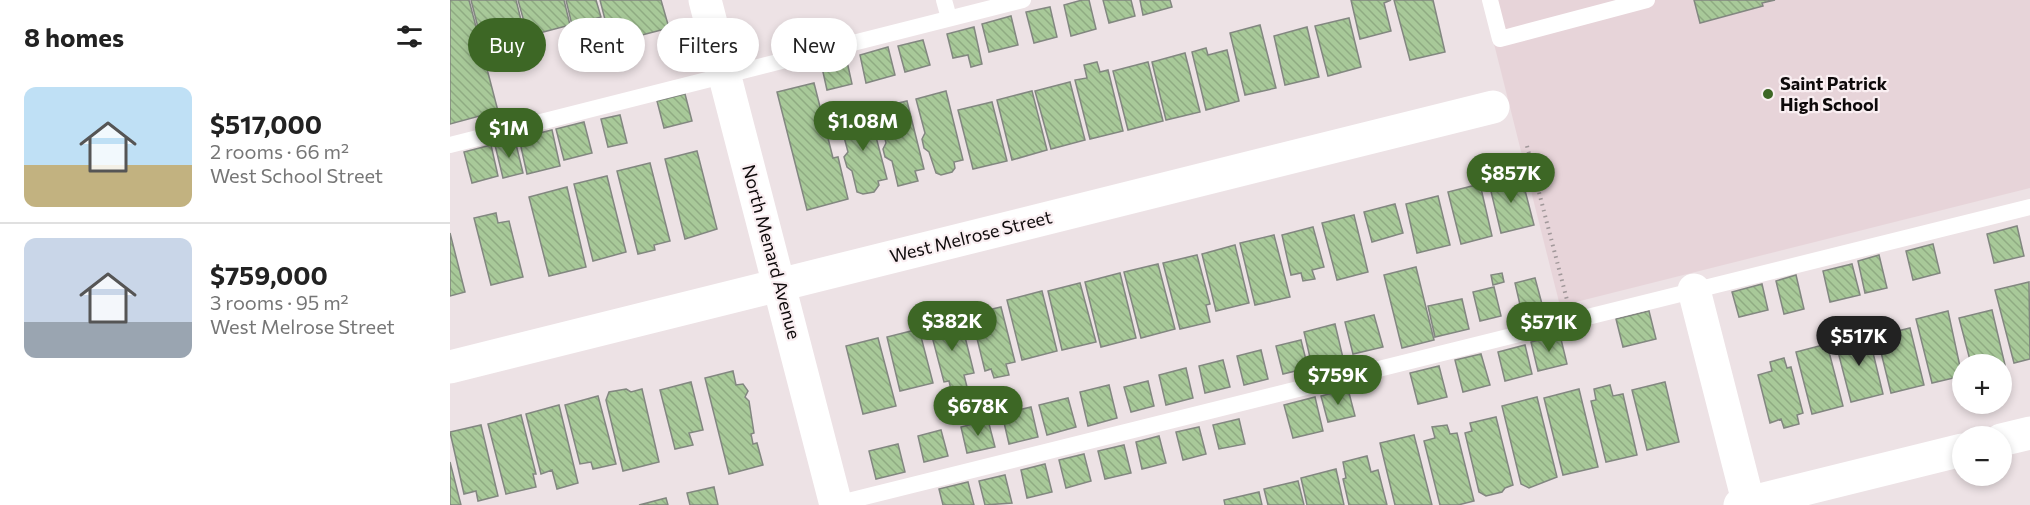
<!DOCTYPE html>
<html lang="en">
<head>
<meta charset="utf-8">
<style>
  :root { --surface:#fff; --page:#f6f6f6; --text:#222; --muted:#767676; --line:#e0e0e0; --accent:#3d6725 }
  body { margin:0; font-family:Commissioner,sans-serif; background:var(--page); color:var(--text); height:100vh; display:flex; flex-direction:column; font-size:22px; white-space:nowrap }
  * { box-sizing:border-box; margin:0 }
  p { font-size:20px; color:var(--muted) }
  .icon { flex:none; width:33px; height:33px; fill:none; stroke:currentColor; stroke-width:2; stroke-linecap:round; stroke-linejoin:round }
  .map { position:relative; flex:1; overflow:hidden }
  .details { display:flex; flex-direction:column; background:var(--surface); width:450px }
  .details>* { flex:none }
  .hud { position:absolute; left:18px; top:18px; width:570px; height:54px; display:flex; gap:12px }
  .tools { position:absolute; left:1502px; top:354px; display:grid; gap:12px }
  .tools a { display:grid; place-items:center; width:60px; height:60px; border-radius:50%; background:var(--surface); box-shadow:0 3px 9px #0003; font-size:30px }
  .price { position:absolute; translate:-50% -51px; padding:0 14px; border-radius:21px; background:var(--accent); color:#fff; font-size:20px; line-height:39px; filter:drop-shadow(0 2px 3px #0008) }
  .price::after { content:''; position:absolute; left:50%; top:36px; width:18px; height:14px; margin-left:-9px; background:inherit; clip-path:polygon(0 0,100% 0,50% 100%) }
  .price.active { background:#222; color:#fff }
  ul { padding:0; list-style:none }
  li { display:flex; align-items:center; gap:18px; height:150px; padding:0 24px }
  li+li { border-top:2px solid var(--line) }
  li span { display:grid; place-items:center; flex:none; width:168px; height:120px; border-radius:12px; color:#555 }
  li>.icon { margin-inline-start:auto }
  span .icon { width:72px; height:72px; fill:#fffc; stroke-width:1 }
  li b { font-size:26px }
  h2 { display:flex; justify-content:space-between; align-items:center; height:72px; padding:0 24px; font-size:26px }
  .chip { padding:0 21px; border-radius:27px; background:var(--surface); box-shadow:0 3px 9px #0003; font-size:21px; line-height:54px }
  .chip.active { background:var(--accent); color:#fff }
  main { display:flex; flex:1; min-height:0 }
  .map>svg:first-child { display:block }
  .built { fill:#e7d4d9 }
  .building { fill:url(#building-back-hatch); stroke:#828780; stroke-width:1.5 }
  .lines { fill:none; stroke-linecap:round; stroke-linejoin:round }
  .path { stroke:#a1989a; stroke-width:4; stroke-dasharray:1.5 4.5; stroke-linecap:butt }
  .service { stroke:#fff; stroke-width:16 }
  .minor { stroke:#fff; stroke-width:33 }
  .poi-dot { fill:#3d6725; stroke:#faeff2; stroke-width:2 }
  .labels { text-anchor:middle; stroke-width:4.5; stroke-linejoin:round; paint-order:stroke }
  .poi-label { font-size:18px; font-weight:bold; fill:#0e0a0b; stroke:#faeff2; text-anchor:start }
  .street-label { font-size:18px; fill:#0e0a0b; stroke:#faeff2 }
</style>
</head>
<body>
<main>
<section class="details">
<h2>8 homes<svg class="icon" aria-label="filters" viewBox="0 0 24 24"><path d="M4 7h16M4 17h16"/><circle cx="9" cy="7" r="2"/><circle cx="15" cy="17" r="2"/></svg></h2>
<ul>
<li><span style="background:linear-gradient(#bfe0f5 65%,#c2b280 0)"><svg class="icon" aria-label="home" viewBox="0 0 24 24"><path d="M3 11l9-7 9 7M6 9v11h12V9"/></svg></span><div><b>$517,000</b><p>2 rooms · 66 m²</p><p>West School Street</p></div></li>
<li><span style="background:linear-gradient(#c9d6e8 70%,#9aa5b1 0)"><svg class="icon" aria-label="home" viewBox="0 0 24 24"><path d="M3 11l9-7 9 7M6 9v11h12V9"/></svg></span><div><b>$759,000</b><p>3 rooms · 95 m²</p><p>West Melrose Street</p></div></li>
</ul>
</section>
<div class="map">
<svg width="1580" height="505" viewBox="0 0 1580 505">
  <defs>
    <pattern id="building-back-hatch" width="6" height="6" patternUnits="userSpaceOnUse" patternTransform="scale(1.5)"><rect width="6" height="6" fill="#a8c999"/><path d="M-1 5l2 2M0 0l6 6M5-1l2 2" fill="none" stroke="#8fab82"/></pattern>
  </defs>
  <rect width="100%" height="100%" fill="#ede2e5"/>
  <path class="built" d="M1033 0H1580V188L1110 306Z"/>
  <path class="building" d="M0 0H19L48 111 0 124Z
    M21 0H66L75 36 33 47Z
    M68 0H114L120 25 78 36Z
    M116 0H146L151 17 122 25Z
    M150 0H211L219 28 161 43Z
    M632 0H639L646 29 621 36 614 5Z
    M653 0H681L685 16 659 23Z
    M690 0H720L722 7 693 15Z
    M901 0H941L934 3 941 31 910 39Z
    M944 0H983L995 52 960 60Z
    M1244 0H1325L1312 3 1313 6 1250 23Z
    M600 7 607 37 584 43 576 12Z
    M561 16 568 45 539 52 532 24Z
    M899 18 911 67 878 76 865 26Z
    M810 25 826 88 795 95 780 33Z
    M524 27 532 64 521 67 518 55 503 58 497 34Z
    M857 27 869 77 835 85 824 36Z
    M473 40 480 65 455 72 448 46Z
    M438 47 445 75 416 83 410 55Z
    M756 48 758 55 777 50 789 101 756 110 742 52Z
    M735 53 750 112 716 120 702 62Z
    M396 57 402 84 377 90 371 63Z
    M647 62 650 72 658 70 673 131 640 139 625 80 637 78 634 65Z
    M698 62 713 121 678 130 663 71Z
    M620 82 635 140 601 149 585 91Z
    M364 83 383 158 388 157 398 199 357 210 327 92Z
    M496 91 513 160 504 162 505 168 502 172 491 175 486 173 479 152 474 148 472 139 475 133 466 99Z
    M582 91 597 150 562 160 547 100Z
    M235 94 242 121 214 128 207 101Z
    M457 101 474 169 465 171 468 181 448 186 442 161 435 157 433 149 436 143 427 108Z
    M542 102 557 161 523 169 508 110Z
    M419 110 437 179 428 181 429 185 424 192 413 194 407 192 402 171 397 167 394 157 398 152 389 118Z
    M170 115 177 143 158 147 151 119Z
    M134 122 142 153 114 160 106 129Z
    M102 130 110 166 77 174 69 138Z
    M65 140 73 173 53 178 45 145Z
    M41 145 48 176 22 183 14 152Z
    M247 151 267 229 235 239 215 159Z
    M200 163 220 241 204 245 205 250 188 254 167 171Z
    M1071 175 1084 225 1051 233 1039 183Z
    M157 176 176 252 143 261 124 184Z
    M1030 184 1042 236 1011 244 998 192Z
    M117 187 136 267 99 276 79 197Z
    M988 196 1000 245 967 253 956 204Z
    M945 204 953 233 922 242 914 212Z
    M46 213 48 223 59 221 73 277 41 285 24 218Z
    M904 215 918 272 887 280 872 223Z
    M1567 226 1574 256 1544 263 1537 234Z
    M863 227 874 267 862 270 865 279 853 281 851 273 841 275 832 235Z
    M0 233 15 292 0 296Z
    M824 235 840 297 805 305 790 243Z
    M1483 244 1490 273 1463 280 1456 251Z
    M785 245 799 303 766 311 752 254Z
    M747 255 760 304 756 305 760 322 730 329 713 263Z
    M1429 255 1437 288 1415 293 1408 261Z
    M708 264 725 329 691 338 674 272Z
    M1402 264 1410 295 1380 302 1373 271Z
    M966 267 984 340 952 348 934 275Z
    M670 273 686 338 651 347 635 282Z
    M1052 273 1054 282 1043 285 1041 275Z
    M1346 275 1354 309 1334 314 1326 281Z
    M1085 278 1092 304 1071 309 1065 283Z
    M1579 282 1580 359 1564 363 1545 290Z
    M630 283 646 342 612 350 598 291Z
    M1312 284 1318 310 1289 317 1282 292Z
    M1044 287 1051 316 1030 321 1023 292Z
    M592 291 607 351 572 360 557 300Z
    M1012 299 1019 329 985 337 978 306Z
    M551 307 565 362 556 364 559 375 544 378 541 369 535 371 521 314Z
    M1542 310 1555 365 1521 364 1509 318Z
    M1199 311 1206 339 1173 347 1166 319Z
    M1498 311 1512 376 1482 383 1466 319Z
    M924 315 933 347 903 354 895 322Z
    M510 317 524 373 514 375 517 387 501 390 499 381 494 382 479 325Z
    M885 324 893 358 862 366 854 332Z
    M1460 328 1474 385 1441 393 1427 336Z
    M469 329 483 383 450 391 437 337Z
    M1418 332 1433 394 1401 402 1385 340Z
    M1110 335 1117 364 1088 371 1081 342Z
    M428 338 446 406 413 414 396 346Z
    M851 340 858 368 833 374 826 346Z
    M1377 344 1393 406 1362 414 1346 352Z
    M1075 345 1082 374 1055 381 1048 352Z
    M811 350 818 379 794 385 787 356Z
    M1031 354 1040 385 1013 392 1005 360Z
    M1334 358 1337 368 1341 367 1353 413 1347 415 1349 424 1334 428 1331 419 1320 423 1308 375 1322 371 1320 362Z
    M773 360 780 387 755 393 749 366Z
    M989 366 997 397 968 404 960 373Z
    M736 368 743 398 716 405 709 375Z
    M283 371 286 385 293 384 298 391 295 397 299 401 304 433 301 434 303 444 307 443 313 465 279 474 255 378Z
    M698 381 704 406 681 412 674 387Z
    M241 382 253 430 239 433 243 445 225 449 210 390Z
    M1215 382 1229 442 1197 450 1182 390Z
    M659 385 667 418 638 426 630 392Z
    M1160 385 1163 396 1173 394 1187 455 1156 462 1141 401 1146 400 1144 389Z
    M176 389 181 392 192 389 209 462 173 471 156 400 159 392Z
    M898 389 905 416 878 422 871 396Z
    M1129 389 1148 467 1113 475 1094 398Z
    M148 396 166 464 143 469 141 462 130 464 115 405Z
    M865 397 873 431 843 438 834 405Z
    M1087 397 1107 477 1079 488 1071 484 1052 406Z
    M618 398 626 427 597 435 589 405Z
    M109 405 128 483 107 489 102 470 91 474 76 414Z
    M581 407 588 437 559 444 552 414Z
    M71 415 86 474H83L86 487 56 494 38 424Z
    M1046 417 1063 485 1055 488 1052 492 1036 496 1029 492 1015 433 1022 431 1020 423Z
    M789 419 795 444 769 449 763 425Z
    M538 420 545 447 517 453 511 427Z
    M31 425 48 496 28 501 26 491 14 494 0 432Z
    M997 425 1000 434 1007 433 1024 501 1008 505H990L974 441 985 438 982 427Z
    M749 427 756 454 733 460 726 432Z
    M491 430 498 456 474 462 468 436Z
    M964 435 982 505H945L930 443Z
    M709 436 716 463 692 469 686 442Z
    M448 444 455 472 426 479 419 451Z
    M674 445 681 473 655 479 648 451Z
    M634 454 641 481 616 488 609 460Z
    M917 456 921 472 928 470 937 505H899L893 479 896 478 893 462Z
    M0 462 11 505H0Z
    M595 464 602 492 577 498 571 470Z
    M886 469 894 505H857L851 478Z
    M555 475 562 503 535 505 529 481Z
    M848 481 854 505H818L814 489Z
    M518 482 524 505H493L489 489Z
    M264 487 268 505H240L237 493Z
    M809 492 812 505H775L774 500Z
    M216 498 218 505H189Z"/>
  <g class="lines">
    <path class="path" d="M1077 146 1117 300"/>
    <path class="service" d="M494 0 499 18
      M1040 0 1050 39 1197 0
      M0 145 573 0
      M382 505 1580 207"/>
    <path class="minor" d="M255 0 386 505
      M1244 290 1299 505
      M0 367 1043 107
      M1551 440 1580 433
      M1290 505 1512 450"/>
  </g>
  <circle class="poi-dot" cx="1318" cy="94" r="6"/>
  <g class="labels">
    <g class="poi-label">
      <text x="1330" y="90">Saint Patrick<tspan x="1330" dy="21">High School</tspan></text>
    </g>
    <g class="street-label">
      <text transform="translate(521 237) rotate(-14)" y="6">West Melrose Street</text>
      <text transform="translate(321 252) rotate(75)" y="6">North Menard Avenue</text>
    </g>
  </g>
</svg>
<div class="tools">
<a>+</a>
<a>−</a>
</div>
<b class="price" style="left:413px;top:152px">$1.08M</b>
<b class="price" style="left:59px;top:159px">$1M</b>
<b class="price" style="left:1061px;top:204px">$857K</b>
<b class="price" style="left:502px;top:352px">$382K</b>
<b class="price" style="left:1099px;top:353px">$571K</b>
<b class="price active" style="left:1409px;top:367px">$517K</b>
<b class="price" style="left:888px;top:406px">$759K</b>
<b class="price" style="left:528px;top:437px">$678K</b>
<div class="hud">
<a class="chip active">Buy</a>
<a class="chip">Rent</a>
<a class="chip">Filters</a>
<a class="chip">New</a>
</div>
</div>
</main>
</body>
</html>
